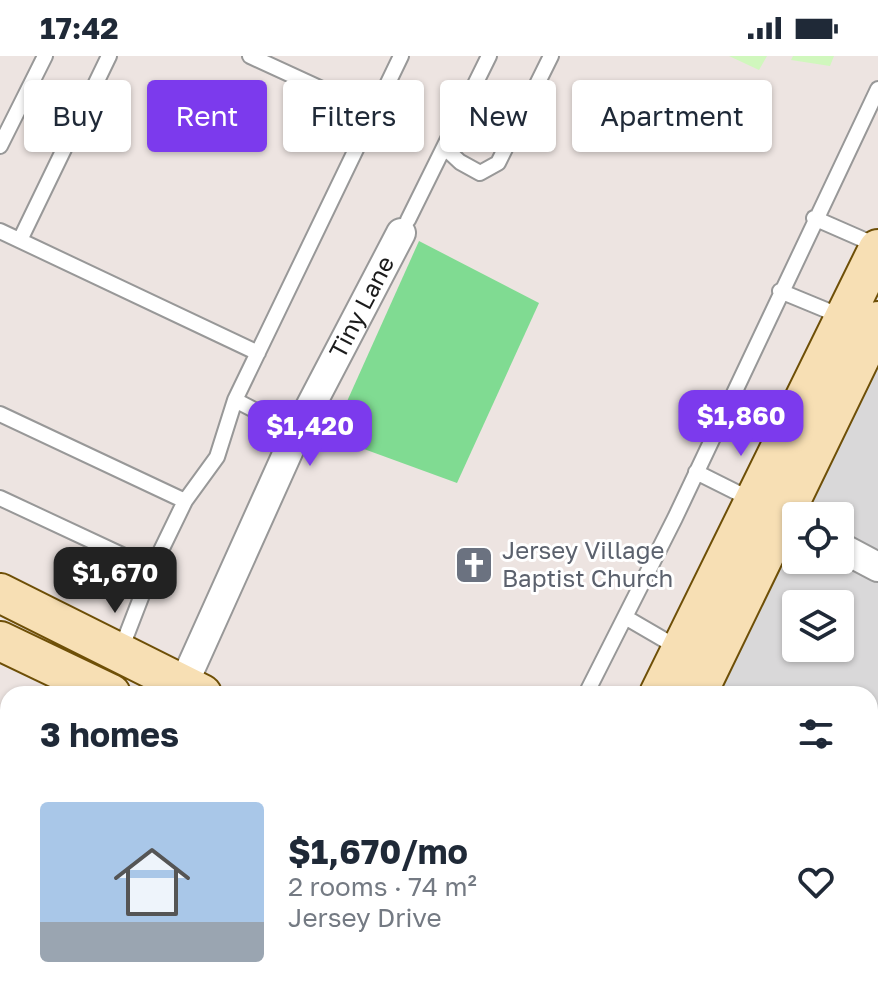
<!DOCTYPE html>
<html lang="en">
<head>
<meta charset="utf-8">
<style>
  :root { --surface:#fff; --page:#f2f2f3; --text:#1f2937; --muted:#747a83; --accent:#7c3aed }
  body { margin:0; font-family:"Golos Text",sans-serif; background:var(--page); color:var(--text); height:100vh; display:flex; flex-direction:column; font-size:30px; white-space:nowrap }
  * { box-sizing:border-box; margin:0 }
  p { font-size:26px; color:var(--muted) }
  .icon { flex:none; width:44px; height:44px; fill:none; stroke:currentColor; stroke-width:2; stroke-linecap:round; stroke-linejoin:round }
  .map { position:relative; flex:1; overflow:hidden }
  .sheet { position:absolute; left:0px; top:630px; width:878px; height:314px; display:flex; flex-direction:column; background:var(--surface); border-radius:24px 24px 0 0; box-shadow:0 2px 6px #0004 }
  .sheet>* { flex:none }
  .top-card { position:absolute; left:24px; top:24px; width:830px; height:72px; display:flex; gap:16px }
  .fabs { position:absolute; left:782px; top:446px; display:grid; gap:16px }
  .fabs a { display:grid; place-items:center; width:72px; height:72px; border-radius:8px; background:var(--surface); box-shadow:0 2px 6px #0004; font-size:40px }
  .price { position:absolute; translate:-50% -68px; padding:0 18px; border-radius:16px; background:var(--accent); color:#fff; font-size:26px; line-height:52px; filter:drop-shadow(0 2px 4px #0008) }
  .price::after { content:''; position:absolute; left:50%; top:48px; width:24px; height:18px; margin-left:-12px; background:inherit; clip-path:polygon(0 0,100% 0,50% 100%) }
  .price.on { background:#222; color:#fff }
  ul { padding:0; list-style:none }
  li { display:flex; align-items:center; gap:24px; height:200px; padding:0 40px }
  li span { display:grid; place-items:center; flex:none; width:224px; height:160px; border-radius:8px; color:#555 }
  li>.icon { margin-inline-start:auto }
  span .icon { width:96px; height:96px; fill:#fffc; stroke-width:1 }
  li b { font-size:34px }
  h2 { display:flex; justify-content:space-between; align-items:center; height:96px; padding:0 40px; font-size:34px }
  .chip { padding:0 28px; border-radius:8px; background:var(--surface); box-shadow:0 2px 6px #0004; font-size:28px; line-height:72px }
  .chip.on { background:var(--accent); color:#fff }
  .status { display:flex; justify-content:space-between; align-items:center; height:56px; padding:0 40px; background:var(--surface); direction:ltr }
  .status svg { height:22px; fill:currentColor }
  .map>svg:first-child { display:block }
  .residential { fill:#d9d8d9; fill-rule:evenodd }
  .park { fill:#d0f7bd }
  .pitch { fill:#80db92 }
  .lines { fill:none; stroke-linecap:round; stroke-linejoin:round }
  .lane-casing { stroke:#989898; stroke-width:18 }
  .street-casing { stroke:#989898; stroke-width:32 }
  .secondary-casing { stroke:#6e4f07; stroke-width:42 }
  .lane { stroke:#fff; stroke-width:14 }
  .street { stroke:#fff; stroke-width:28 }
  .secondary { stroke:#f7dfb4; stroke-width:38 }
  .labels { text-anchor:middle; stroke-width:6; stroke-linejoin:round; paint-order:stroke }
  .street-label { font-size:24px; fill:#1b1b1b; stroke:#fff }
  .worship-label { font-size:24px; fill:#5b616d; stroke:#fff; text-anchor:start }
</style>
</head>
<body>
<div class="status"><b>17:42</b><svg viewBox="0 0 49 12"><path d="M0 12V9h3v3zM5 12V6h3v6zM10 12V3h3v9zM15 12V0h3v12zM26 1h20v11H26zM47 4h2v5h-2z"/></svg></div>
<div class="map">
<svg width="878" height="943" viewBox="0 0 878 943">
  <rect width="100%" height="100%" fill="#ede4e1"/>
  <path class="residential" d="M878 292V943H549L552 936H870V638H711ZM796 460H840V504H796ZM796 548H840V592H796Z"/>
  <path class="park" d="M729 0H767L759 14Z
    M793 0H834L830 10 791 4Z"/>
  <path class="pitch" d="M419 185 539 247 457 427 331 381Z"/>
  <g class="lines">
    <g class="lane-casing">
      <path id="lane" d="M250 0 374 57
        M0 90 45 0
        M445 92 460 106 480 117 498 107 551 0
        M814 162 878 190
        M408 164 489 0
        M0 175 258 297
        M20 184 109 0
        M780 235 843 261
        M0 358 185 445 152 513
        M297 376 235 344 401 0
        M696 416 754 445
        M0 442 152 513 120 596
        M185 445 217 401 235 344
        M625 561 680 593
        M586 638 675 462 878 33
        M0 916 8 920
        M28 943 30 936
        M221 943 232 936"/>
    </g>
    <g class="street-casing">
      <g id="street">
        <path d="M840 491 878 511"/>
        <path id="s1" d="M179 638 297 376 401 177"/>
        <path d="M742 936 752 943"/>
      </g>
    </g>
    <g class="secondary-casing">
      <path id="secondary" d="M0 537 202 638
        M0 585 111 638
        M659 638 878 193
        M697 638 878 265
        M529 943 532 936"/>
    </g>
    <use href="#lane" class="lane"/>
    <use href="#street" class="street"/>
    <use href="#secondary" class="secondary"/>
  </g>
  <defs>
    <g id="church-square" transform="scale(2)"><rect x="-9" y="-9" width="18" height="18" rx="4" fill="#6b7280" stroke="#fff"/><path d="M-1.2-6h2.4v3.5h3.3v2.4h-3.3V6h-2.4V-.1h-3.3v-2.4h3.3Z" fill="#fff"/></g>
  </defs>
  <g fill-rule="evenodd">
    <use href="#church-square" x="474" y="509"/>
  </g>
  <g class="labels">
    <g class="street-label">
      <text dy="8" stroke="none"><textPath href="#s1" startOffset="428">Tiny Lane</textPath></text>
    </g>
    <g class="worship-label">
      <text x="502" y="503">Jersey Village<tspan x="502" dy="28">Baptist Church</tspan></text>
    </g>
  </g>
</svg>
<div class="fabs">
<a><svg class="icon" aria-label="locate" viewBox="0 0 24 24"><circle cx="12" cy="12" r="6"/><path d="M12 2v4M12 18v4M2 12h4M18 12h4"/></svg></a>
<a><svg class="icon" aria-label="layers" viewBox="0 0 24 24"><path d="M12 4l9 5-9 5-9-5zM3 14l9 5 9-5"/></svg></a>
</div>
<b class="price" style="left:741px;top:402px">$1,860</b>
<b class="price" style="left:310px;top:412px">$1,420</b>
<b class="price on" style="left:115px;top:559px">$1,670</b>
<div class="top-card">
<a class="chip">Buy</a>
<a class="chip on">Rent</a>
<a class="chip">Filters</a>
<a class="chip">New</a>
<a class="chip">Apartment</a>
</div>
<section class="sheet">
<h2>3 homes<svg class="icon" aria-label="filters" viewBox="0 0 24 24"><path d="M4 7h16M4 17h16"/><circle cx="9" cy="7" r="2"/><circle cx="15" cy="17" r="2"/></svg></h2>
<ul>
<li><span style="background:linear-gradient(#a9c7e8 75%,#9aa5b1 0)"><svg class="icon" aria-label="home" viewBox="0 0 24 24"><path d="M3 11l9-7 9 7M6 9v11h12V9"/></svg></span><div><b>$1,670/mo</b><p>2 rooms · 74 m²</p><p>Jersey Drive</p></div><svg class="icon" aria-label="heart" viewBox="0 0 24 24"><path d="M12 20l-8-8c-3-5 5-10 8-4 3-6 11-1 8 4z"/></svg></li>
</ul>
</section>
</div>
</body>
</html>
